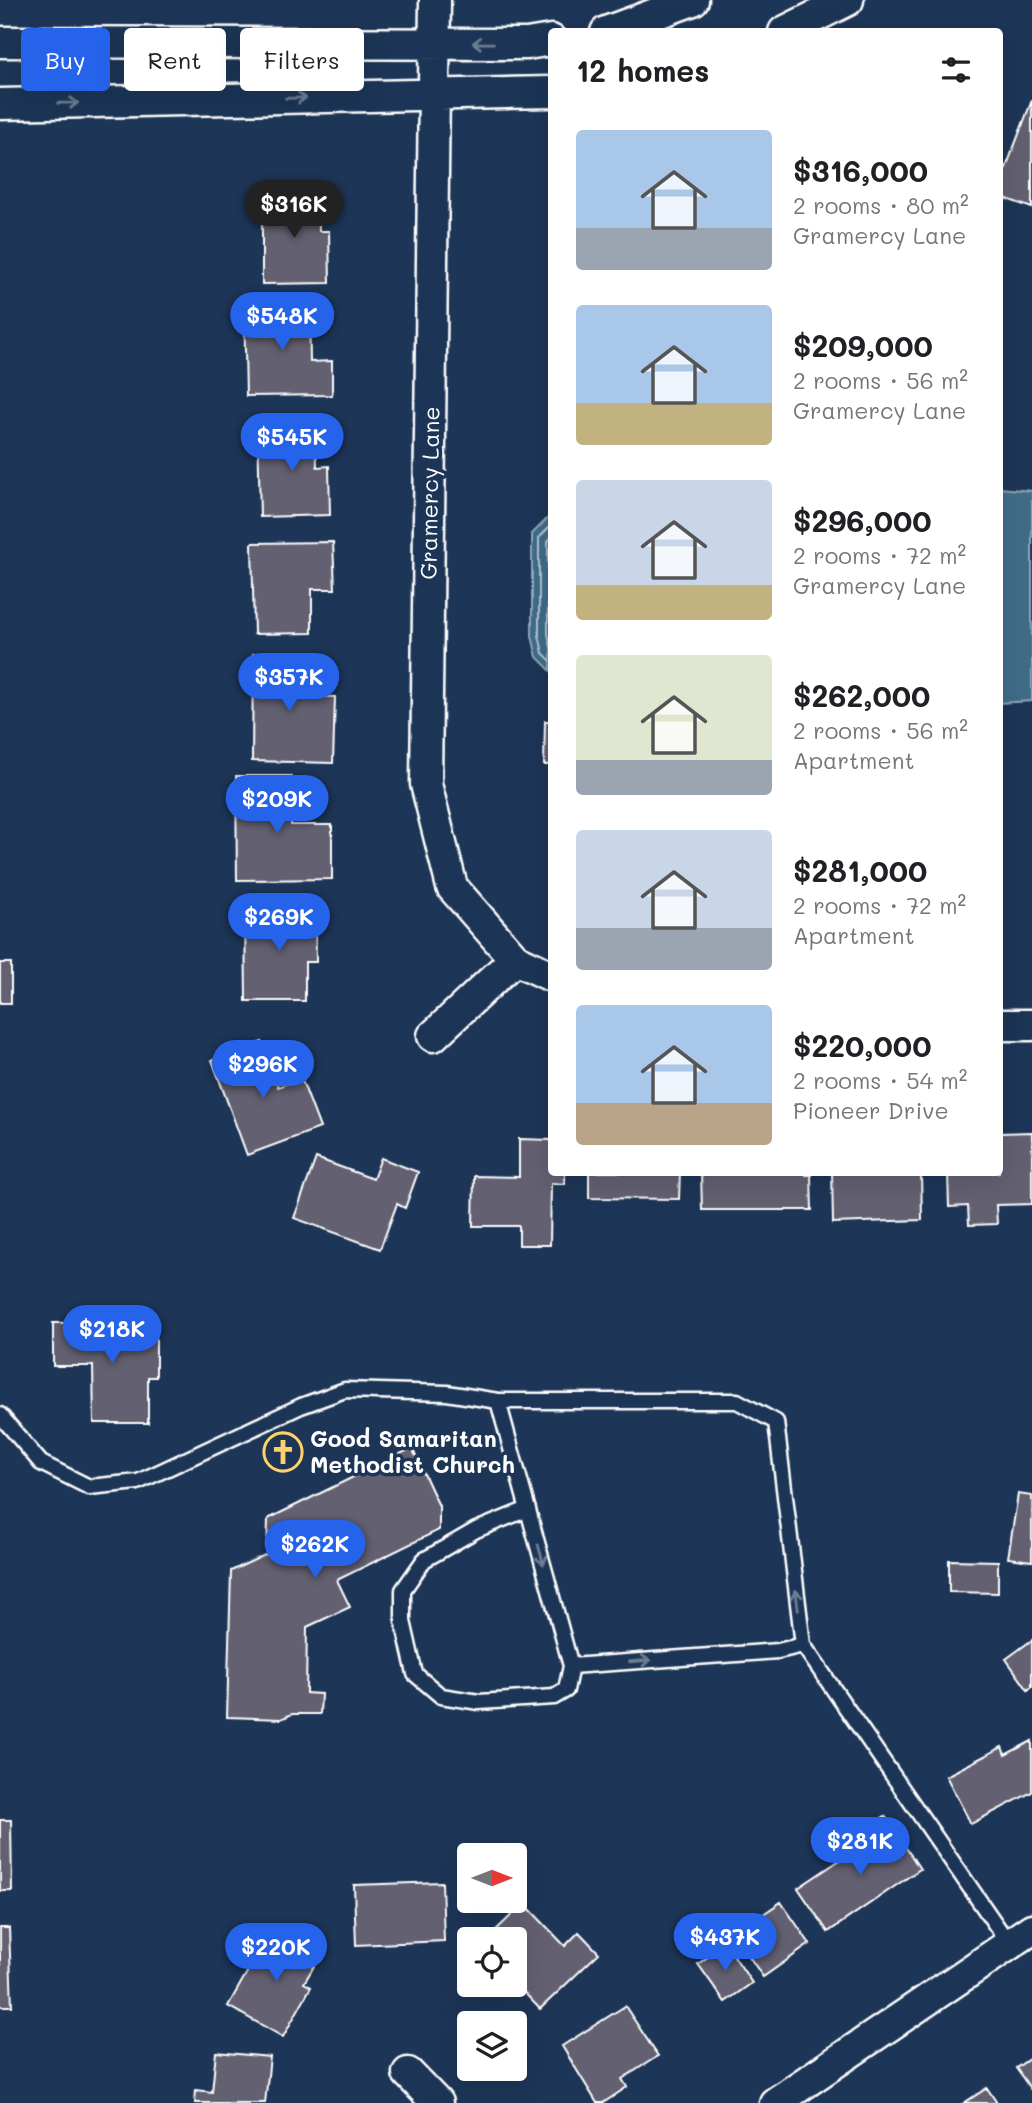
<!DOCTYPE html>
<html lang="en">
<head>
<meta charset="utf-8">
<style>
  :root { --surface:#fff; --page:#f6f6f6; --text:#202124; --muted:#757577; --accent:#2563eb }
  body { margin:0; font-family:Mali,sans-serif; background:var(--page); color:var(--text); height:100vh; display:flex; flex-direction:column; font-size:26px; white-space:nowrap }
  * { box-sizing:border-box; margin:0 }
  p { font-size:23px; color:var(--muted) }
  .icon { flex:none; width:38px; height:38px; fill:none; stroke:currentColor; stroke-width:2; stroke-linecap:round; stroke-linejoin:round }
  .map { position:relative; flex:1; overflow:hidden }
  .sheet { position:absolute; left:548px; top:28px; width:455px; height:1148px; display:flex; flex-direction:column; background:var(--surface); border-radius:7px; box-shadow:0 7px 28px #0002 }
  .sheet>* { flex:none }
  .hud { position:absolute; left:21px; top:28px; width:422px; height:63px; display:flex; gap:14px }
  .needle { width:46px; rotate:90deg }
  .buttons { position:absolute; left:457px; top:1843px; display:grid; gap:14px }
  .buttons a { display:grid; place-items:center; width:70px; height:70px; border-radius:7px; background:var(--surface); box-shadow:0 7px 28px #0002; font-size:35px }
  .price { position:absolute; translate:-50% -60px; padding:0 16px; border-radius:24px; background:var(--accent); color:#fff; font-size:23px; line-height:46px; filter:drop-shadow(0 2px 4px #0008) }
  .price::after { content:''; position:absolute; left:50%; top:42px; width:21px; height:16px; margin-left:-10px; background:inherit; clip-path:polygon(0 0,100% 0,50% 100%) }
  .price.active { background:#222; color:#fff }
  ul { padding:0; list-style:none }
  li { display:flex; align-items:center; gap:21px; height:175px; padding:0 28px }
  li span { display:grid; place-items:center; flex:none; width:196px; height:140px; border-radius:7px; color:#555 }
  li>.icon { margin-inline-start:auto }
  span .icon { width:84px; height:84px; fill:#fffc; stroke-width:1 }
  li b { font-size:30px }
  h2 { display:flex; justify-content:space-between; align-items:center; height:84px; padding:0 28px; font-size:30px }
  .chip { padding:0 24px; border-radius:7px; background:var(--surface); box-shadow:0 7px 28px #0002; font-size:24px; line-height:63px }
  .chip.active { background:var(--accent); color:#fff }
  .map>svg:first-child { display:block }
  .water { fill:#416c88; stroke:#8da7b8; stroke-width:2 }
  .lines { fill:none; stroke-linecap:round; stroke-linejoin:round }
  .shore { stroke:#b3c4cf; stroke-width:2 }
  .building { fill:#646071; stroke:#fff; stroke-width:2 }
  .service-casing { stroke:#fff; stroke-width:19 }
  .minor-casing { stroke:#fff; stroke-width:35 }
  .service { stroke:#1d3557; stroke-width:14 }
  .minor { stroke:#1d3557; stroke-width:30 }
  .oneway { stroke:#6c7c92 }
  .labels { text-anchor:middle; stroke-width:7; stroke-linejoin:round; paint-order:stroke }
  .street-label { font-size:23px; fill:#fff; stroke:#1d3557 }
  .poi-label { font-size:23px; font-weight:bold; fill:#fff; stroke:#1d3557; text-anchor:start }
</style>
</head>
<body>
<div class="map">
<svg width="1032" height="2103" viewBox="0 0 1032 2103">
  <rect width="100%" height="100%" fill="#1d3557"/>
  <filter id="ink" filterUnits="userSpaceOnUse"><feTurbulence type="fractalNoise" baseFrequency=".0143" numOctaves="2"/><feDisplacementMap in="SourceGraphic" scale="14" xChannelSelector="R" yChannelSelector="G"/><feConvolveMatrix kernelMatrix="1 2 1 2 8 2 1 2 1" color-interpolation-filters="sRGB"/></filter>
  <g filter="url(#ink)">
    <path class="water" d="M999 488 1032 491V701L999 703Z
      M551 515V671L537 657 532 636V534Z"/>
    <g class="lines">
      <path class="shore" d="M551 525 539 538V635L543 653 551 661
        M551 537 548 542V634L551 648"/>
    </g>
    <path class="building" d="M1032 100V208L999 196V186Z
      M318 191 319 231H329L330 283 262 284V192Z
      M309 302 310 362 332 361V395L246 396 244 303Z
      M316 425 317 467 329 466 330 515 260 517 258 426Z
      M333 542 335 589H312V633L254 634 252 543Z
      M253 654 306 655V696L335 697 333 763 252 761Z
      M545 721H551V765H544Z
      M236 776H291V825H332V879L237 880Z
      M245 908H315L316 962H305V1001H246Z
      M0 963H11V1003H0Z
      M262 1042 278 1087 301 1078 320 1128 247 1155 212 1060Z
      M1032 1132V1204L996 1205 997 1224 969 1225 968 1206 949 1207 948 1172H999V1133Z
      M519 1139 551 1140V1172H565V1184L551 1183 550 1245H519V1226H473L474 1176 519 1177Z
      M316 1158 373 1179 381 1158 418 1172 405 1208 397 1204 380 1249 294 1218Z
      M589 1172H680L679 1199 589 1198Z
      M701 1172H806V1175H811L812 1210H702Z
      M832 1172H921L922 1220 833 1223Z
      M156 1322V1377H148V1423H94L93 1366H53V1323Z
      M412 1448 439 1506V1530L337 1580 350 1607 307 1627 306 1693 321 1694 320 1714H292L281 1719 227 1717 231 1571 267 1554 268 1519Z
      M1018 1494 1032 1496V1561L1008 1558Z
      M949 1560 998 1561V1593L949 1592Z
      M1032 1640V1687L1028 1690 1006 1659Z
      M1032 1741V1792L971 1824 946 1776 1002 1747 1005 1755Z
      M885 1816 920 1869 828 1932 798 1888 873 1838 866 1829Z
      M0 1820H11L12 1891H0Z
      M442 1882 444 1941 356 1945 354 1885Z
      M781 1902 810 1944 763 1977 734 1934Z
      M524 1903 565 1946 579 1932 599 1953 540 2009 514 1982V1939H493L490 1936Z
      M0 1928H9L12 2006H0Z
      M272 1928 320 1956 304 1983 311 1987 283 2037 228 2006Z
      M726 1944 752 1983 725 2002 698 1964Z
      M625 2006 658 2056 622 2079 627 2087 603 2103H597L562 2046Z
      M216 2052 270 2057 265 2103H195L196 2090 212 2092Z
      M1032 2057V2091L1016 2068Z
      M987 2088 997 2103H964Z"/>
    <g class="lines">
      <g class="service-casing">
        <path id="service" d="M498 1401 571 1666 566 1690 554 1697 479 1702 441 1696 415 1674 403 1621V1590L424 1560 476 1530 528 1509
          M0 1415 41 1463 89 1487 138 1482 301 1406 345 1390 447 1393 498 1401H737L776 1422 803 1645 1009 1944
          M571 1666 778 1651 803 1645"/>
      </g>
      <g class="minor-casing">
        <path id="minor" d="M435 0 426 784 452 887 515 959 551 976
          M606 32 693 0
          M784 32 848 0
          M0 42 527 44 551 40
          M0 104 551 92
          M999 1025H1032
          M433 1036 515 959
          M408 2073 437 2103
          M775 2103 1032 1929"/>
      </g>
      <use href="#service" class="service"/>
      <use href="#minor" class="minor"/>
    </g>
    <defs><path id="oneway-shaft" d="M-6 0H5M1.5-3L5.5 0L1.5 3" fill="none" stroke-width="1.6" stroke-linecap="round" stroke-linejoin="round" transform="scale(1.75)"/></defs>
    <g class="oneway">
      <use href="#oneway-shaft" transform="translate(483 43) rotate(-179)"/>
      <use href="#oneway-shaft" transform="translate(296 98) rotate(-1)"/>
      <use href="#oneway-shaft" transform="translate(68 103) rotate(-1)"/>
      <use href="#oneway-shaft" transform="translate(541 1555) rotate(74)"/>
      <use href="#oneway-shaft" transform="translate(797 1600) rotate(-97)"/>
      <use href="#oneway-shaft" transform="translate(640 1661) rotate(-4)"/>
    </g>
  </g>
  <defs>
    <g id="church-ring" transform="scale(2.0125)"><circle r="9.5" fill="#1d3557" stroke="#ffd166" stroke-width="1.5"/><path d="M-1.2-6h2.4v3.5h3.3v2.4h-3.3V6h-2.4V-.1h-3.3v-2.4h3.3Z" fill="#ffd166"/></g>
  </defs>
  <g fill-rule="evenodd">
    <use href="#church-ring" x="283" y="1452"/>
  </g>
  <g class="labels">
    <g class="street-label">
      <text transform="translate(430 493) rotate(-89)" y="8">Gramercy Lane</text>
    </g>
    <g class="poi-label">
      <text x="310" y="1447">Good Samaritan<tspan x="310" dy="26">Methodist Church</tspan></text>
    </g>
  </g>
</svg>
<div class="buttons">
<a><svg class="needle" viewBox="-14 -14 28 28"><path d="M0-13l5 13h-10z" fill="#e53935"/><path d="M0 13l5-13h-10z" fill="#757577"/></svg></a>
<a><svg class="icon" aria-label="locate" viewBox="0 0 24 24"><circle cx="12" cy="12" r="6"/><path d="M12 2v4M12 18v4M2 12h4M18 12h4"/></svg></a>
<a><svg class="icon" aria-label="layers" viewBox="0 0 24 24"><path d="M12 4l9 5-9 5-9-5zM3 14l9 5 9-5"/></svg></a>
</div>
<b class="price active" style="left:294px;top:240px">$316K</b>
<b class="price" style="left:282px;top:352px">$548K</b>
<b class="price" style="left:292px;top:473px">$545K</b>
<b class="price" style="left:289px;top:713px">$357K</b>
<b class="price" style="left:277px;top:835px">$209K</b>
<b class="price" style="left:279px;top:953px">$269K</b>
<b class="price" style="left:263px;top:1100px">$296K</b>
<b class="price" style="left:112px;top:1365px">$218K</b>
<b class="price" style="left:315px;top:1580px">$262K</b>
<b class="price" style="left:860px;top:1877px">$281K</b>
<b class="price" style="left:725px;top:1973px">$437K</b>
<b class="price" style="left:276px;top:1983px">$220K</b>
<div class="hud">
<a class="chip active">Buy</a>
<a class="chip">Rent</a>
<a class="chip">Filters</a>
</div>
<section class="sheet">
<h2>12 homes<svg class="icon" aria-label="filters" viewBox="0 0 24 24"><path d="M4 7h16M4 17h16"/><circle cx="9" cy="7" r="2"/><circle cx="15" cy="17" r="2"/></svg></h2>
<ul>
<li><span style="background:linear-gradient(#a9c7e8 70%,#9aa5b1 0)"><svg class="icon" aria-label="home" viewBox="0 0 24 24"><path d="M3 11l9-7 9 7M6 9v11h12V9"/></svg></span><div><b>$316,000</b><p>2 rooms · 80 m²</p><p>Gramercy Lane</p></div></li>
<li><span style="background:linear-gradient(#a9c7e8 70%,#c2b280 0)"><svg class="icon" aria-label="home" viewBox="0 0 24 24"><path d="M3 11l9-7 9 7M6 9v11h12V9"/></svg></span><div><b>$209,000</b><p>2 rooms · 56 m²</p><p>Gramercy Lane</p></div></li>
<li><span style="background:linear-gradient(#c9d6e8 75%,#c2b280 0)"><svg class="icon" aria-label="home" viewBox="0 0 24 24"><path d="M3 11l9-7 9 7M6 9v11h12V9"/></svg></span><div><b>$296,000</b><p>2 rooms · 72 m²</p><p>Gramercy Lane</p></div></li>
<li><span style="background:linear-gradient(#dfe7d0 75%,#9aa5b1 0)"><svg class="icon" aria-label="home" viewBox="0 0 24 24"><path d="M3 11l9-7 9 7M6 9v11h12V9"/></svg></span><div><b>$262,000</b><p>2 rooms · 56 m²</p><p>Apartment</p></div></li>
<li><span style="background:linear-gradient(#c9d6e8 70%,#9aa5b1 0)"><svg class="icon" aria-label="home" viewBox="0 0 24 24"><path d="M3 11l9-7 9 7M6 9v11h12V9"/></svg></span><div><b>$281,000</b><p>2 rooms · 72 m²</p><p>Apartment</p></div></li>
<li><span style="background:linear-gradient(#a9c7e8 70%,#b9a48a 0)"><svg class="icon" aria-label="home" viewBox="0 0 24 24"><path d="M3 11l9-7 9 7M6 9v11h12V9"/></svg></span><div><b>$220,000</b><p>2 rooms · 54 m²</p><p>Pioneer Drive</p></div></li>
</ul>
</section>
</div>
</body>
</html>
